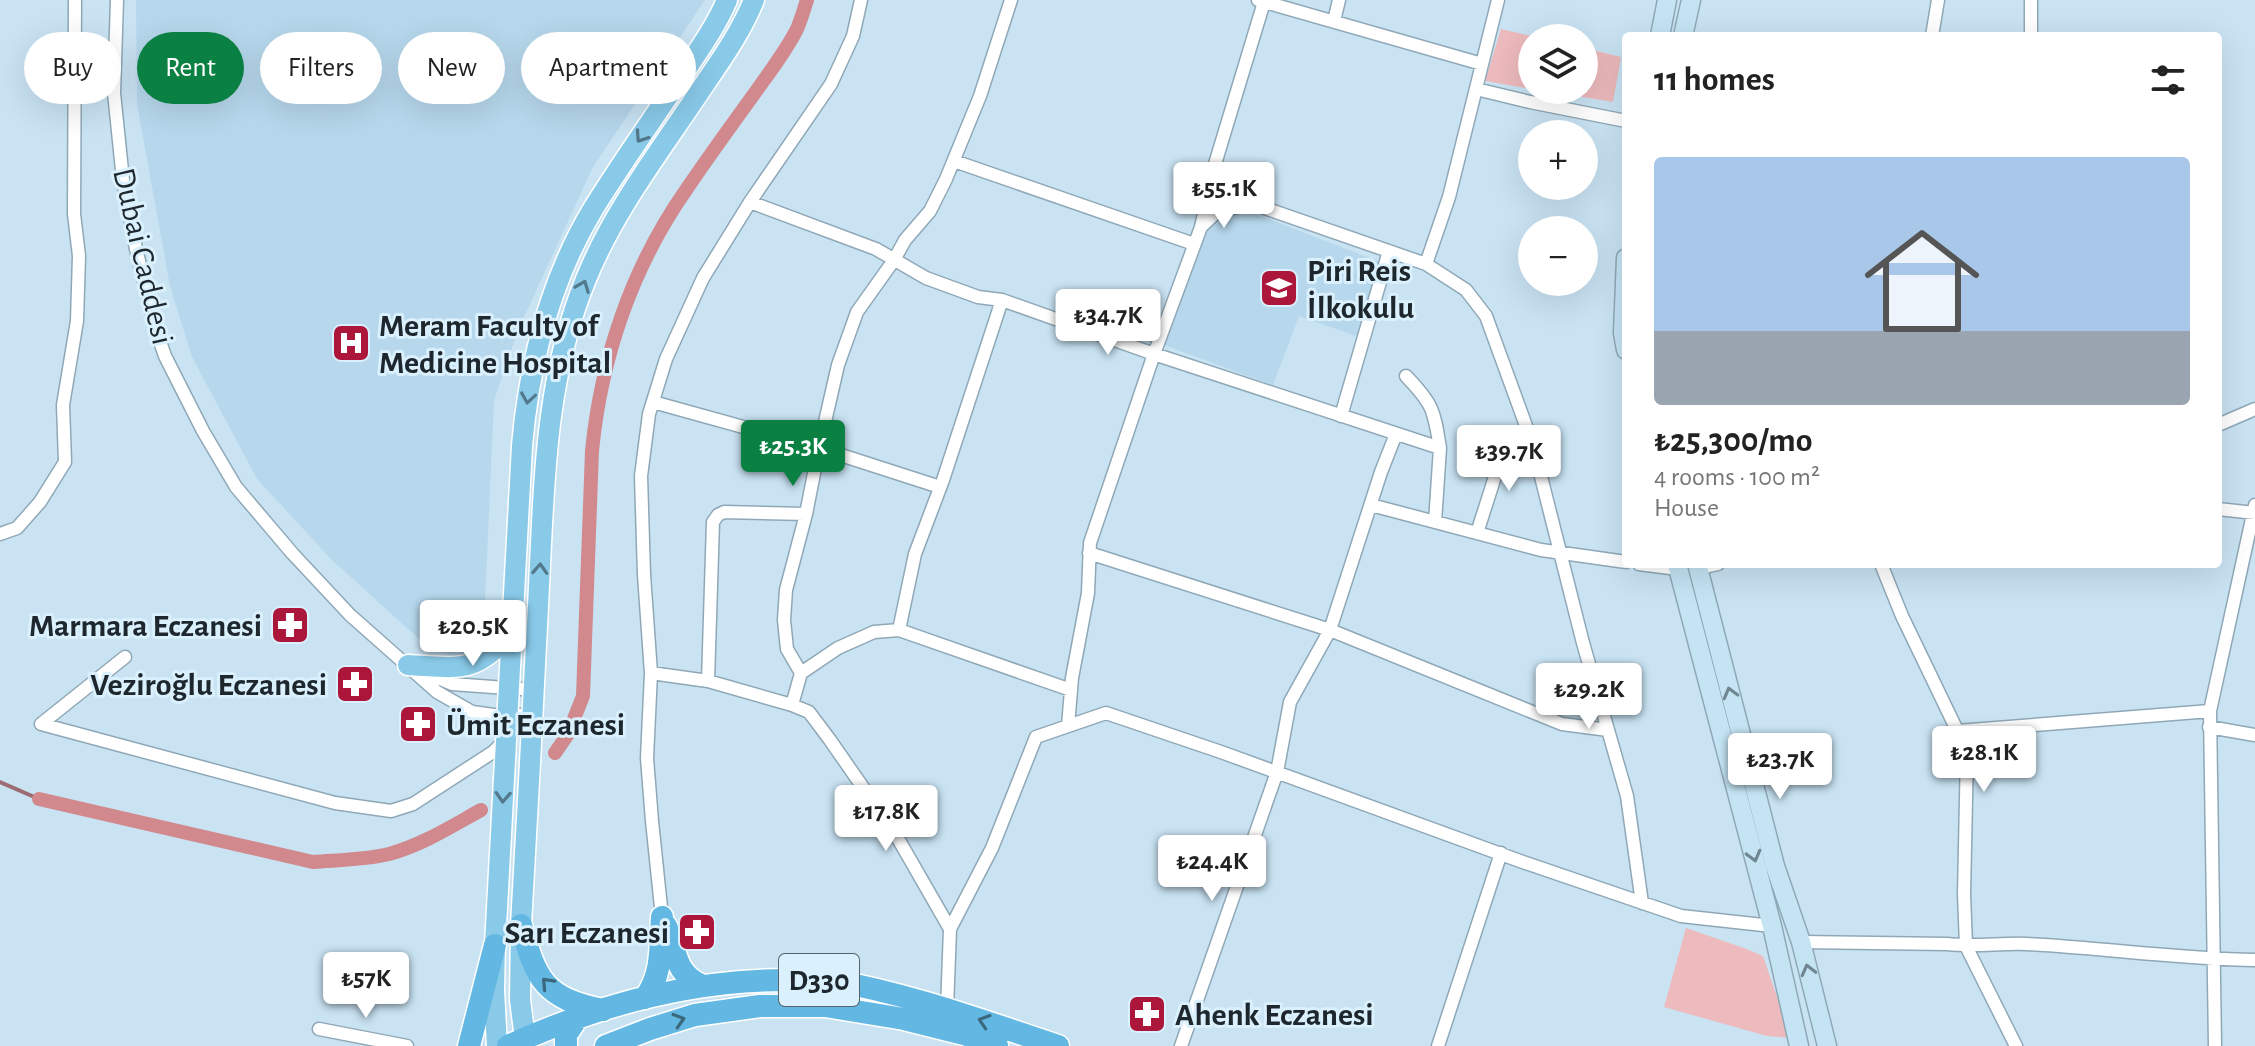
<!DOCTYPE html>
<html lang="en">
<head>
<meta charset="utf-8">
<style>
  :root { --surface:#fff; --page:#f2f2f2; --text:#222; --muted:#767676; --line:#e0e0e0; --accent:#0b8043 }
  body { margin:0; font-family:"Alegreya Sans",sans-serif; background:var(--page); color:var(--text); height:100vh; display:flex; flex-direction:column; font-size:30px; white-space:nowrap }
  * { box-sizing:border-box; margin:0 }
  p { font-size:26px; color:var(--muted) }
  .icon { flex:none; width:44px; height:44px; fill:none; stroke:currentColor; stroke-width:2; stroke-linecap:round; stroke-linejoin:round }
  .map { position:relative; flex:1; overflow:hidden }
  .panel { position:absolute; left:1622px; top:32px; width:600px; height:536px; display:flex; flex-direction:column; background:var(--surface); border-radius:8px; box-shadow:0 8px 32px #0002 }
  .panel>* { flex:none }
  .banner { position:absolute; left:24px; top:32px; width:760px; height:72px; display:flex; gap:16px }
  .fabs { position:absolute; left:1518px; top:24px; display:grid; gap:16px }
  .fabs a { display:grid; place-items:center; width:80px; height:80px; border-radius:50%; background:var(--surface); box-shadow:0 8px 32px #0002; font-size:40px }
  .price { position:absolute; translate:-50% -68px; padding:0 18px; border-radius:8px; background:#fff; color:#222; font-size:26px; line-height:52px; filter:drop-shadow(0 2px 4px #0008) }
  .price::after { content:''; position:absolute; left:50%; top:48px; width:24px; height:18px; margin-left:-12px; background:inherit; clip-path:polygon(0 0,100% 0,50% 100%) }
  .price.active { background:var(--accent); color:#fff }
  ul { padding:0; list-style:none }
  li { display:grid; align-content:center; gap:16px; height:424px; padding:0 32px }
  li+li { border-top:2px solid var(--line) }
  li span { display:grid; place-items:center; height:248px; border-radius:8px; color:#555 }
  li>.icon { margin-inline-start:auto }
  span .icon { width:144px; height:144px; fill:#fffc; stroke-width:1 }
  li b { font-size:34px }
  h2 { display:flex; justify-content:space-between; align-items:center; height:96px; padding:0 32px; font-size:34px }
  .tag { padding:0 28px; border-radius:36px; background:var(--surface); box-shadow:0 8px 32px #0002; font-size:28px; line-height:72px }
  .tag.active { background:var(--accent); color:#fff }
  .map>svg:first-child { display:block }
  .built { fill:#b6d7ec }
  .park { fill:#edbabd }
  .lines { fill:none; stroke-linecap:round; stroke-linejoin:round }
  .stream { stroke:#9b6c71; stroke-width:4 }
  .canal { stroke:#d1898e; stroke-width:14 }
  .minor-casing { stroke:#8fa8b7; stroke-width:15 }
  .secondary-casing { stroke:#8fa8b7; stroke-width:21 }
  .primary-casing { stroke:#fff; stroke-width:23 }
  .trunk-casing { stroke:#fff; stroke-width:25 }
  .minor { stroke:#fff; stroke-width:12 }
  .secondary { stroke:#c4e4f4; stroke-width:18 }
  .primary { stroke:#89cae9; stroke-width:20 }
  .trunk { stroke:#62b8e2; stroke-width:22 }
  .oneway { stroke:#53788b }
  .oneway2 { stroke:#708690 }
  .oneway3 { stroke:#3c687e }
  .labels { text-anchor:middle; stroke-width:6; stroke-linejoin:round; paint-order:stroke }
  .shield { fill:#daf0fd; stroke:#56636b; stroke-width:2 }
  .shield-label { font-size:30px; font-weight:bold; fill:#1d272d }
  .street-label { font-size:32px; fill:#1d272d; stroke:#daf0fd }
  .poi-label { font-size:32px; font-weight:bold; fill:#1d272d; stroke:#daf0fd; text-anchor:start }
</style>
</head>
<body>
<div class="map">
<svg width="2255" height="1046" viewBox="0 0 2255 1046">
  <rect width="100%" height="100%" fill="#c9e3f3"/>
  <path class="built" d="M136 0H705L593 167 519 328 494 400 483 645 456 659 418 638 332 560 257 479 192 357 170 286 137 104Z
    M1253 213 1380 262 1359 337 1299 316 1273 385 1164 345 1206 230 1230 216Z"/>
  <path class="park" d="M1501 29 1540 38H1532V89L1485 81Z
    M1584 48 1621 57 1613 102 1541 90H1584Z
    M1686 928 1744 948 1763 956 1791 1038 1767 1036 1664 1007Z"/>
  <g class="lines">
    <path class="stream" d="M0 782 39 799"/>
    <path class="canal" d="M555 753 568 734 583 696 592 451C601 358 632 267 686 190 709 156 733 123 757 90 771 70 786 51 797 29 801 20 804 9 807 0
      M39 799 313 862C338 860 364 860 389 854 422 845 452 826 481 810"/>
    <g class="minor-casing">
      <path id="minor" d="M117 0 114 93 123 180 136 249 157 333 165 356 203 431 236 487 292 553 350 615 437 692 472 712 494 715H533
        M1258 0 1482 64
        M2031 0V36
        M1334 21 1339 0
        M1932 36 1938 0
        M1476 89 1530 102 1626 121
        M954 161 1194 244
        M750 202 876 249 926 278 978 297 1002 300 1154 354 1440 448 1435 522
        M1201 227 1215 164 1264 2
        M1426 264 1449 197 1498 0
        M1406 376C1433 404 1434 410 1440 448
        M653 402 819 448 838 365 857 312 894 260 905 240 930 211 946 179 980 96 1011 0
        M1341 416 1389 251
        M2218 425 2255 409
        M1371 505 1541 550 1626 562
        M2218 509 2255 513
        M1477 533 1507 439H1531
        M0 534 17 528 40 502 65 462 63 405 77 321 79 256 74 214 75 0
        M1089 553 1330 630 1381 472 1396 434
        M1639 564 1678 569
        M1881 564 1902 616 1967 751 1964 894 1966 946 2016 1046
        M1698 568 1718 564
        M899 630 1071 690
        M125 657 41 724 335 803 391 811 413 804 493 752 506 740
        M422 671 452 684 534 690
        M651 673 708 681 792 705 801 673 838 648 874 632 899 630 915 554 943 480 1002 300
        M801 673 787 649 784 620 786 590 806 514 819 448 940 487
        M708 681 713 522 718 515 724 512 806 514
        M792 705 809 712 830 740 896 835 950 929 947 1009
        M1068 726 1072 678 1088 593 1090 543 1154 354 1201 227 1218 211 1253 204 1426 264 1466 290 1486 316 1533 445 1583 643 1627 796 1642 903
        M2209 727 2255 735
        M1958 731 2210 711
        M662 917 652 821 647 758 651 673 644 575 641 476 649 414 666 359 703 278 750 202 831 84 853 36 861 0
        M950 929 992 848 1036 737 1106 713 1221 752 1520 861 1681 916 1772 926
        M1801 942 1947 944C1974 947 2000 943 2027 944 2103 948 2179 959 2255 960
        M319 1029 407 1046
        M1181 1046 1277 772 1290 702 1330 630 1562 724 1608 730
        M1438 1046 1501 853
        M2215 1046 2210 711 2255 505"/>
    </g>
    <g class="secondary-casing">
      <path id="secondary" d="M1660 36 1667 0
        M1683 36 1691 0
        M1626 258 1623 333 1626 350
        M1677 564 1772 926 1799 1046
        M1697 564 1775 866 1801 942 1827 1046"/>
    </g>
    <g class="primary-casing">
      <path id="primary" d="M408 665C464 668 472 674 513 632
        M525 1038 520 1000 521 925C527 819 533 712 538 606 544 495 543 383 586 279 614 210 661 150 702 88 721 60 741 32 754 0
        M497 1046 494 991 495 945 522 446C529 364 550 281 593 209 620 165 651 122 680 78 697 53 715 28 727 0"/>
    </g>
    <g class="trunk-casing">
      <path id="trunk" d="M521 925C536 980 544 998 603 1010
        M666 926C677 952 674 974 703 986
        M645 998C663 974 660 946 662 917
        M469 1046 495 945
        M508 1046C595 1006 690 980 786 980 800 980 815 978 829 980 907 993 983 1021 1058 1046
        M566 1046V1035L576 1020
        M606 1046 650 1029 695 1015 760 1006H825L904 1019 964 1034 997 1046"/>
    </g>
    <use href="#minor" class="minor"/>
    <use href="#secondary" class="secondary"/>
    <use href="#primary" class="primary"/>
    <use href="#trunk" class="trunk"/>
  </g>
  <defs><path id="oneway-chevron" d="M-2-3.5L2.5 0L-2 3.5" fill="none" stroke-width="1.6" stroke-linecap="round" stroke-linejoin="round" transform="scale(2)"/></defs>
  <g class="oneway">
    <use href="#oneway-chevron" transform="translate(641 137) rotate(124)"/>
    <use href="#oneway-chevron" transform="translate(583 286) rotate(-69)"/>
    <use href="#oneway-chevron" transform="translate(528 398) rotate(99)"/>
    <use href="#oneway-chevron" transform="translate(540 569) rotate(-87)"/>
    <use href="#oneway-chevron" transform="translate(503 797) rotate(93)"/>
  </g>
  <g class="oneway2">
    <use href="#oneway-chevron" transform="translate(1730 693) rotate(-105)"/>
    <use href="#oneway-chevron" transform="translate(1754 856) rotate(75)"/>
    <use href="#oneway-chevron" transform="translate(1808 970) rotate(-104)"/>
  </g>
  <g class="oneway3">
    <use href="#oneway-chevron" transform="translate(547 983) rotate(-133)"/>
    <use href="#oneway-chevron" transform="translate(679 1020) rotate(-17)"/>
    <use href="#oneway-chevron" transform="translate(984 1021) rotate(-162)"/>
  </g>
  <defs>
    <g id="school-square" transform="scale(2)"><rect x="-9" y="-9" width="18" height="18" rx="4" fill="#ac163b" stroke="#daf0fd"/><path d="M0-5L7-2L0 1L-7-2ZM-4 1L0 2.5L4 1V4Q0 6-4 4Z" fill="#fff"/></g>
    <g id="hospital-square" transform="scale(2)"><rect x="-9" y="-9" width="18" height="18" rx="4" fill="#ac163b" stroke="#daf0fd"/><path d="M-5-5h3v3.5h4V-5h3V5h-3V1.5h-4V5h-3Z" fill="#fff"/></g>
    <g id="pharmacy-square" transform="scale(2)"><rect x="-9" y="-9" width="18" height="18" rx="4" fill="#ac163b" stroke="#daf0fd"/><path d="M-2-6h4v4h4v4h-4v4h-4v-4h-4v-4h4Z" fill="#fff"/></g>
  </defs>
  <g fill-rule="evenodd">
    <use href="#school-square" x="1279" y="288"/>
    <use href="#hospital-square" x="351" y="343"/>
    <use href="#pharmacy-square" x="290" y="625"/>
    <use href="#pharmacy-square" x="355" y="684"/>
    <use href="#pharmacy-square" x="418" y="724"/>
    <use href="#pharmacy-square" x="697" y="932"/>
    <use href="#pharmacy-square" x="1147" y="1014"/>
  </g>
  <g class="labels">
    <rect class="shield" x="779" y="954" width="80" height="52" rx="6"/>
    <g class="shield-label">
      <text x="819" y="990">D330</text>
    </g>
    <g class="street-label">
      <text transform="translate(144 256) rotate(77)" y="11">Dubai Caddesi</text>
    </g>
    <g class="poi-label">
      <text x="1307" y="281">Piri Reis<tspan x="1307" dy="37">İlkokulu</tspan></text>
      <text x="379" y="336">Meram Faculty of<tspan x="379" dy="37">Medicine Hospital</tspan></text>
      <text x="262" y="636" text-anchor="end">Marmara Eczanesi</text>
      <text x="327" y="695" text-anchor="end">Veziroğlu Eczanesi</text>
      <text x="446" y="735">Ümit Eczanesi</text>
      <text x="669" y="943" text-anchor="end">Sarı Eczanesi</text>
      <text x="1175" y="1025">Ahenk Eczanesi</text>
    </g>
  </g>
</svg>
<div class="fabs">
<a><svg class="icon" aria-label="layers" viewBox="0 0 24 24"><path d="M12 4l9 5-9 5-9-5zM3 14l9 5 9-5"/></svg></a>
<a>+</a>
<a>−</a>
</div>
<b class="price" style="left:1224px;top:230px">₺55.1K</b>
<b class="price" style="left:1108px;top:357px">₺34.7K</b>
<b class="price active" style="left:793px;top:488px">₺25.3K</b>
<b class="price" style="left:1509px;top:493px">₺39.7K</b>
<b class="price" style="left:473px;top:668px">₺20.5K</b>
<b class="price" style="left:1589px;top:731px">₺29.2K</b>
<b class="price" style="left:1984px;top:794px">₺28.1K</b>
<b class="price" style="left:1780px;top:801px">₺23.7K</b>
<b class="price" style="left:886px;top:853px">₺17.8K</b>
<b class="price" style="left:1212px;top:903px">₺24.4K</b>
<b class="price" style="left:366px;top:1020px">₺57K</b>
<div class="banner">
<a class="tag">Buy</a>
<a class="tag active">Rent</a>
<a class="tag">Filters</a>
<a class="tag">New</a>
<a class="tag">Apartment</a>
</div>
<section class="panel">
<h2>11 homes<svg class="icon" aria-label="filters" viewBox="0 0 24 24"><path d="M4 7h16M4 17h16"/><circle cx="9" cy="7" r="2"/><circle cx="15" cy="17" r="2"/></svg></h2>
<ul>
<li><span style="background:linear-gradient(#a9c7e8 70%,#9aa5b1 0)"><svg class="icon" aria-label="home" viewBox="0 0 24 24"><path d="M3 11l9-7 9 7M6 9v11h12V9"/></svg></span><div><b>₺25,300/mo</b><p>4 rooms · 100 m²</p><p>House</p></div></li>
</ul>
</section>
</div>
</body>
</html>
